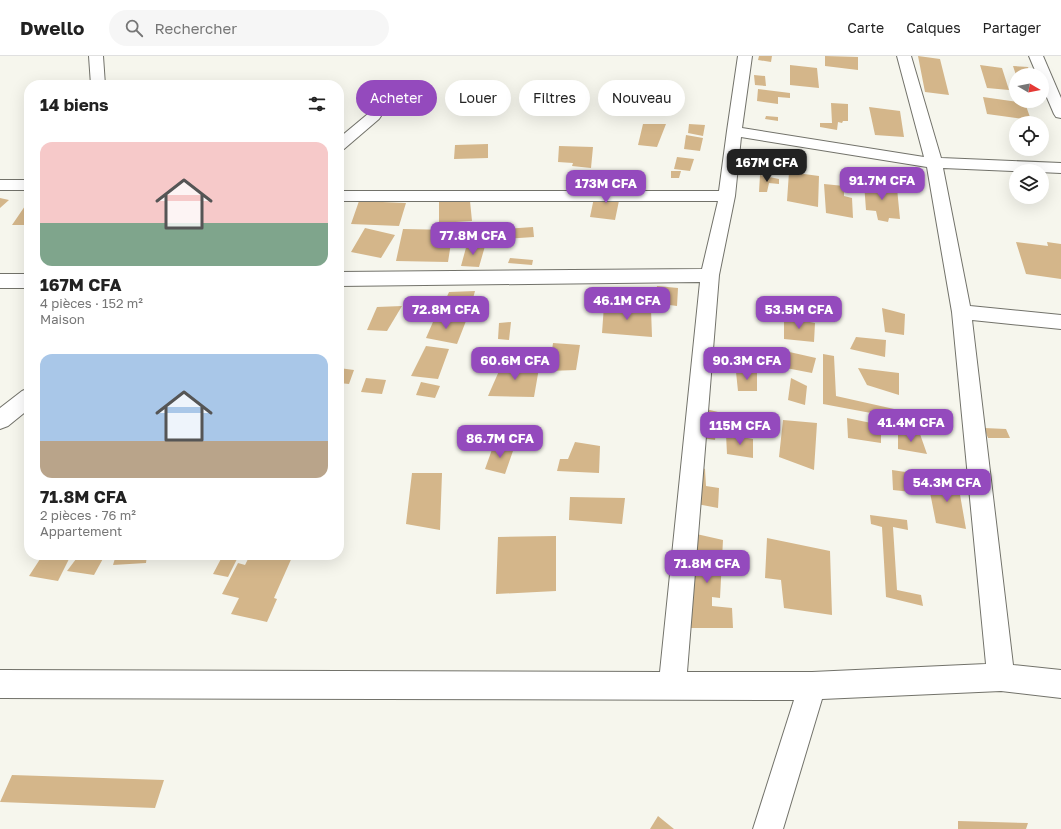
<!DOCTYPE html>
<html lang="fr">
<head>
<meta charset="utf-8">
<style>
  :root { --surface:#fff; --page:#f6f6f6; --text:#222; --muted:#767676; --line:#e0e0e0; --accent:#944abd }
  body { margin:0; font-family:"Golos Text",sans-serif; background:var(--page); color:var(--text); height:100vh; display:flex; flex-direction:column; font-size:15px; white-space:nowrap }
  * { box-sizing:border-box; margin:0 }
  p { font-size:13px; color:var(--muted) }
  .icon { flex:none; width:22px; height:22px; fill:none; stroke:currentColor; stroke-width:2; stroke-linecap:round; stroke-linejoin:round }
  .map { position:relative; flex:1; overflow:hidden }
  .panel { position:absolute; left:24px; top:24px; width:320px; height:480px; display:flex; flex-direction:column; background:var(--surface); border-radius:16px; box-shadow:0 4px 16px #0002 }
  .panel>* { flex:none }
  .top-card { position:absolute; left:356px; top:24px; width:380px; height:36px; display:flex; gap:8px }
  .needle { width:26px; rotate:100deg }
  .fabs { position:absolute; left:1009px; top:12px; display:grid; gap:8px }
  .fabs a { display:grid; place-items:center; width:40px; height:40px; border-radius:50%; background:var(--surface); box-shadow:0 4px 16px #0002; font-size:20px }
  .price { position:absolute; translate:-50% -34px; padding:0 9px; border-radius:8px; background:var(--accent); color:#fff; font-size:13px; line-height:26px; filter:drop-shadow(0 1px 2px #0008) }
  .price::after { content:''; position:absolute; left:50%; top:24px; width:12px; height:9px; margin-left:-6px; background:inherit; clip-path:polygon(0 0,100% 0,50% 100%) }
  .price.current { background:#222; color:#fff }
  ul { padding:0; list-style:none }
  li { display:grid; align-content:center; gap:8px; height:212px; padding:0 16px }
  li span { display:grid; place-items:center; height:124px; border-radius:12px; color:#555 }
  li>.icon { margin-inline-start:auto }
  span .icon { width:72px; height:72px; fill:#fffc; stroke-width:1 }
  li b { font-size:17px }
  h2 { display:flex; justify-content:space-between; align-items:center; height:48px; padding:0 16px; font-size:17px }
  .pill { padding:0 14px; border-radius:18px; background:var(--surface); box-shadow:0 4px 16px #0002; font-size:14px; line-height:36px }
  .pill.current { background:var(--accent); color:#fff }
  header { display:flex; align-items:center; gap:24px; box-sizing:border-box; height:56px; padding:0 20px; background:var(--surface); border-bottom:1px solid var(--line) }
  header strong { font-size:19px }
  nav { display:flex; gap:22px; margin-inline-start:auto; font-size:14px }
  .search { width:280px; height:36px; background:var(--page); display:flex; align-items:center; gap:10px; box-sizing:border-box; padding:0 14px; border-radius:22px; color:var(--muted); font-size:15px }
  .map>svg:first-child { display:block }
  .building { fill:#d4b68a }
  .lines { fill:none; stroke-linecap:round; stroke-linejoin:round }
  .minor-casing { stroke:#72726a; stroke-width:2 }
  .minor { fill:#fff; fill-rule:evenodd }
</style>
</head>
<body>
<header>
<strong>Dwello</strong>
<div class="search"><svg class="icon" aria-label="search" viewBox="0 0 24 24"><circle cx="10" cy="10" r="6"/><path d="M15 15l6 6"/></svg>Rechercher</div>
<nav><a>Carte</a><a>Calques</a><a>Partager</a></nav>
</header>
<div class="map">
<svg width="1061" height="773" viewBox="0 0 1061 773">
  <rect width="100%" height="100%" fill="#f6f6ed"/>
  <path class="building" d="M759 0H772L771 6 758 4Z
    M825 0 858 1V14L825 10Z
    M918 0 940 3 949 39 925 36Z
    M790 9 817 12 819 32 790 29Z
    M980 9 1002 12 1009 34 987 32Z
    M1013 10 1028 11 1031 19H1016Z
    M754 19 765 20 766 30 755 29Z
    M758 33 790 37V42L778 41V48L757 45Z
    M983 41 1025 47 1031 64 987 58Z
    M831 47 848 48V65H843L842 67 838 66 837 74 820 71V67H832Z
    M869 51 900 55 904 81 875 79Z
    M766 60 778 61V65L765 63Z
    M643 68H666L657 91 638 89Z
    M689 68 705 69 703 80 688 77Z
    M686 79 703 82 700 95 684 93Z
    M488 88V102L454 103 455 89Z
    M559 90 593 91 591 112 572 110 573 107 558 106Z
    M677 101 694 103 690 115 674 113Z
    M671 115H681L679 122H671Z
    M789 116 819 120 818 151 787 145Z
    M760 119 779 123V128L769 127 767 136H759Z
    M864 127 897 132 900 163 889 162 888 166 878 164 876 155 866 154Z
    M824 128 844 130V140L852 142 853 162 826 157Z
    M596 132 621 135 615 164 590 161Z
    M0 142 9 144 0 152Z
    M359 145 406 147 399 170 351 168Z
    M470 145 472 165 439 167V146Z
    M25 150H29V169H12Z
    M533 171 534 181 490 184 489 174Z
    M365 172 395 179 381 202 351 196Z
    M403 173 453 174 448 206 396 205Z
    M1016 186 1048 190 1047 186 1061 188V223L1026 218Z
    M467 188 485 190 479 211 461 210Z
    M510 202 533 204 532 209 508 207Z
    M657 230 678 232 677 250 655 247Z
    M475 235 469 257 440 256 449 236Z
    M604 249 651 253 652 281 602 277Z
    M402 250 387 275 367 274 377 251Z
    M882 252 905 258 904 279 885 276Z
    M823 256 836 258 835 266 823 265Z
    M436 259 466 265 457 288 426 282Z
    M784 261 815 267 814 286 784 283Z
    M511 266 509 284 498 283 499 267Z
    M856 281 886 284 885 301 850 293Z
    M553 287 580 289 576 314 549 315Z
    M426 290 449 293 438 323 411 320Z
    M785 295 816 302 812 317 786 312Z
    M823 298 834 300 836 340 903 355V363L823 348Z
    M503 306 539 312 534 341 488 340Z
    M339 312 354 314 349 328 339 327Z
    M858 312 899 317V339L867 329Z
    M736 316H757V335H738Z
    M366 322 386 324 382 338 361 336Z
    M791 322 807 330 805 349 788 344Z
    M421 326 440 330 435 342 416 339Z
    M706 353 718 356 715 384 702 382Z
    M847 362 881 369V387L848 382Z
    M783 364 817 367 814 414 779 401Z
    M984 372 1006 373 1010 382H988Z
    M726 378 753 383V402L727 398Z
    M898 378H920L927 398 898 393Z
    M575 386 600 390 599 417 557 415 560 403H568Z
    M494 388 514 392 505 418 485 413Z
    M701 411 705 413 706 430 719 432 718 452 697 448Z
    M892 414 919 418 920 437 893 434Z
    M412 417H442L440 474 406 468Z
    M927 421 958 427 966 473 936 467Z
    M570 441 625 442 622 468 569 464Z
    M870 459 907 464 908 474 893 471 897 534 921 539 923 550 886 541 882 471 871 468Z
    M692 477 723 484 720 542 712 541V550L732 552 733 572H690Z
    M556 480V535L496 538 498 481Z
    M767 482 830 495 832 559 784 552 781 524 765 522Z
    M97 499H105L94 519 67 515 76 503 89 504Z
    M116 499H147L146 507 113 509Z
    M223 499H239L228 521 213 518Z
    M250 499H293L274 542 277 543 267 566 231 558 239 542 222 538 238 507 245 509Z
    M42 500 69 503 58 525 29 520Z
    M12 719 164 724 155 752 0 746Z
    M658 760 674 773H650Z
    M958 765 1028 767 1026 773H958Z"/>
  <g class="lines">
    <g class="minor-casing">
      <path id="minor" d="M89 0H103L105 29H91Z
        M738 0H752L742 72 924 101 897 0H911L941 102 1061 107V117L943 112 970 250 1061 259V273L972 264 1013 609 1061 614V642L1001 635 822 643 783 773H753L794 644 0 642V614L660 616 700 226 339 230V216L702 213 718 145H339V135H719L727 75ZM741 81 927 111 952 256 986 608 812 616H687L719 219 735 140Z
        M1029 0H1043L1061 42V62L1056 61 1054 58 1042 30V19H1037Z
        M374 56 379 57 381 60 379 63 344 93 339 95V82L369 57Z
        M0 124H29V134H0Z
        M0 218H29V232H0Z
        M29 332V353L8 370 0 373V352L22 335Z"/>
    </g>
    <use href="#minor" class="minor"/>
  </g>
</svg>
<div class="fabs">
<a><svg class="needle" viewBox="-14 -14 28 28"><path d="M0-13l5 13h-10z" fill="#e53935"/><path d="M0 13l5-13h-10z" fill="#767676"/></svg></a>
<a><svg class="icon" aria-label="locate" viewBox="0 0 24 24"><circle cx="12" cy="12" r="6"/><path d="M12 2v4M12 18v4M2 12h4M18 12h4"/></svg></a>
<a><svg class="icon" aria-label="layers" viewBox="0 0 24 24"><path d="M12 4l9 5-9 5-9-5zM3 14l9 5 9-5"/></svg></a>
</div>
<b class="price current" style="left:767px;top:127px">167M CFA</b>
<b class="price" style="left:882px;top:145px">91.7M CFA</b>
<b class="price" style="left:606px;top:148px">173M CFA</b>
<b class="price" style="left:473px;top:200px">77.8M CFA</b>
<b class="price" style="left:627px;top:265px">46.1M CFA</b>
<b class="price" style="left:446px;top:274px">72.8M CFA</b>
<b class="price" style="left:799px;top:274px">53.5M CFA</b>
<b class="price" style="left:515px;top:325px">60.6M CFA</b>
<b class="price" style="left:747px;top:325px">90.3M CFA</b>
<b class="price" style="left:911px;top:387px">41.4M CFA</b>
<b class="price" style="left:740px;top:390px">115M CFA</b>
<b class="price" style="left:500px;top:403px">86.7M CFA</b>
<b class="price" style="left:947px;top:447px">54.3M CFA</b>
<b class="price" style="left:707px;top:528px">71.8M CFA</b>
<div class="top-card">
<a class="pill current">Acheter</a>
<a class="pill">Louer</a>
<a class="pill">Filtres</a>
<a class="pill">Nouveau</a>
</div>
<section class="panel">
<h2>14 biens<svg class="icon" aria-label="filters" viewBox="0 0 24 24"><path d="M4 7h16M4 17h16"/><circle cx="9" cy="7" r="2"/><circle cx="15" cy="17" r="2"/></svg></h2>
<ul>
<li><span style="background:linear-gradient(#f6c9c9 65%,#7fa58c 0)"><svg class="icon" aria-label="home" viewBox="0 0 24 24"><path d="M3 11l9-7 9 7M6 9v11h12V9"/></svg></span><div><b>167M CFA</b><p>4 pièces · 152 m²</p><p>Maison</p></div></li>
<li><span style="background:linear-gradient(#a9c7e8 70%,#b9a48a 0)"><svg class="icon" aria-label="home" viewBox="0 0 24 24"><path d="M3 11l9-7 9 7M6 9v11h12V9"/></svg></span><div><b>71.8M CFA</b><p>2 pièces · 76 m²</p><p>Appartement</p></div></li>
</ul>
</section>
</div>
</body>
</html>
